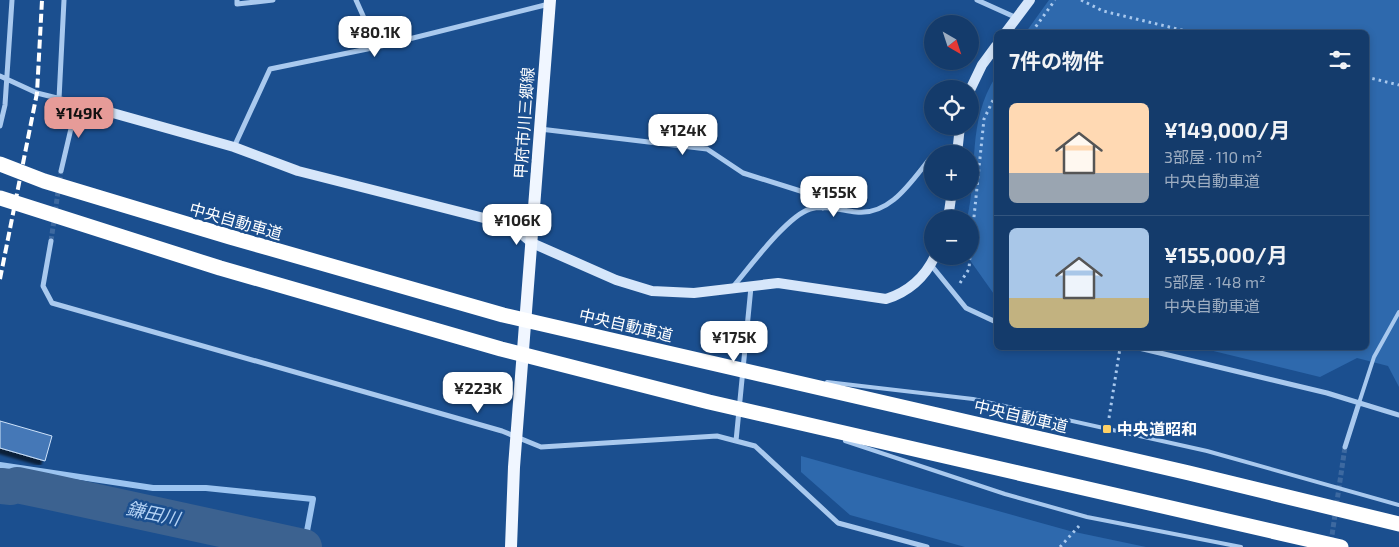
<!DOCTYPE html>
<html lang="ja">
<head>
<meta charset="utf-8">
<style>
  :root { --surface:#143b6b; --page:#214673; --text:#f1f3f6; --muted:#9dadc1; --line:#33557e; --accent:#e69b98 }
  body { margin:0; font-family:"Exo 2","Noto Sans JP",sans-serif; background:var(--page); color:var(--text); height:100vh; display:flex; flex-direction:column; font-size:19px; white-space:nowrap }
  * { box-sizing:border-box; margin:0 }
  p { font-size:16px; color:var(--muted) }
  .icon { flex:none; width:28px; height:28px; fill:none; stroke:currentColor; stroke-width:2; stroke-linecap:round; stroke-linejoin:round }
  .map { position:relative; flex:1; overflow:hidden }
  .drawer { position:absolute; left:994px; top:30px; width:375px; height:320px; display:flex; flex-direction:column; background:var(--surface); border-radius:8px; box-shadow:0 2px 8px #0003,0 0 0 1px var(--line) }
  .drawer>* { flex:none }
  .needle { width:32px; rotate:141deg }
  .controls { position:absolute; left:924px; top:15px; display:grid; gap:10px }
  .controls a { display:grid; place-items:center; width:55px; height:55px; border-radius:50%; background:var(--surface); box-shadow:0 2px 8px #0003,0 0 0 1px var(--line); font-size:25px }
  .price { position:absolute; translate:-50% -42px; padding:0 11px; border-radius:10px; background:#fff; color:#222; font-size:16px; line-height:32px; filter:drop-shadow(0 1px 2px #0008) }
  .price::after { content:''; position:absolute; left:50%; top:30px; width:15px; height:11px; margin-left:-8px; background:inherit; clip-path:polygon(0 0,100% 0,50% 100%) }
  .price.active { background:var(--accent); color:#111 }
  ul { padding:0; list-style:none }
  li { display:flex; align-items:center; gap:15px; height:125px; padding:0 15px }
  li+li { border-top:1px solid var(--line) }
  li span { display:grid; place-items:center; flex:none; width:140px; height:100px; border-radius:8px; color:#555 }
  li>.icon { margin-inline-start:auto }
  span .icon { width:60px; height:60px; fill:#fffc; stroke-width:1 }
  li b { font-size:21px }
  h2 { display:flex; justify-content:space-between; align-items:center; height:60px; padding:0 15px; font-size:21px }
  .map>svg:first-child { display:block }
  .green { fill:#2e69ad }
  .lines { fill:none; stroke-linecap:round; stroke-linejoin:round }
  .stream { stroke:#9cc4f0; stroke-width:6 }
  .river { stroke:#3c6290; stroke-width:36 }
  .building { fill:#4478b7; stroke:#cfe3fa; filter:url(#shadow) }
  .street-tunnel { stroke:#3d69a0; stroke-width:5; stroke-dasharray:5 2.5; stroke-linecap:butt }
  .path { stroke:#a9c9ee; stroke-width:3; stroke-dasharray:2.5 4; stroke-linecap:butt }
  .lane { stroke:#a9c9ee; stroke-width:4 }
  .street { stroke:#a9c9ee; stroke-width:5 }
  .secondary { stroke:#d6e6fa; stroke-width:10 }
  .primary { stroke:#f0f6ff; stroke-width:12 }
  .highway { stroke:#fff; stroke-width:15 }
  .rail { stroke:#fff; stroke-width:4; stroke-dasharray:9 4; stroke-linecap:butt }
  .poi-dot { fill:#ffd166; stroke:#1b4f8f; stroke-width:2 }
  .labels { text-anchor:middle; stroke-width:5; stroke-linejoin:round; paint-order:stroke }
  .street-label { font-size:16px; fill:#fff; stroke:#1b4f8f }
  .poi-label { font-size:16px; font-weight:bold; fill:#fff; stroke:#1b4f8f; text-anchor:start }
  .water-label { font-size:18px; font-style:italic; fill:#b5d3f5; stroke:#1b4f8f }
</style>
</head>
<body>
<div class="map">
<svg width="1399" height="547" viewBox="0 0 1399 547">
  <defs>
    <filter id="shadow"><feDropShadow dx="-4.5" dy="4.5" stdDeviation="1" flood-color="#0009"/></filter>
  </defs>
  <rect width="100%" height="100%" fill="#1b4f8f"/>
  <path class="green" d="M1049 0H1399V387L1388 366 1357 358 1320 377 1201 348H1366V32H1026Z
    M996 76V297L967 256H970V219H967C979 167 966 124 996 76Z
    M801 456 1070 531 1146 547H965L850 515 801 472Z"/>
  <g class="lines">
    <path class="stream" d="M0 465 153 488H206L313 499 304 547"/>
    <path class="river" d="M0 486 11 487 17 485 46 491 304 547"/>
  </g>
  <path class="building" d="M0 421 52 436 45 461 0 448Z"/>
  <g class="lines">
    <path class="street-tunnel" d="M51 241 61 171
      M1331 542 1345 447"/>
    <path class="path" d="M1081 0 1103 11 1190 32
      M1032 32 1055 0
      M1366 77 1399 85
      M970 256 984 119 996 94
      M960 283 969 269 970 256
      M1109 418 1120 348
      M1060 547 1079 526"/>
    <path class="lane" d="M827 382 973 399 1207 451 1399 505
      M1359 403 1374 357 1399 312
      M845 441 1005 494 1087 517 1241 547"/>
    <path class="street" d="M237 0V4L273 0
      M356 0 377 47
      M977 0 1017 18
      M0 76 37 93 77 103 61 171
      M59 99 64 0
      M0 126 5 105 12 0
      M540 129 707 149 743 173 810 194 818 200 823 208
      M234 147 270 69 377 47 549 4
      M51 241 43 286 52 303 502 431 541 447 717 436 755 446 838 523 927 547
      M931 265 966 308 996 322
      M732 288C749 268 787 216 810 209 825 205 840 210 856 212 891 216 912 180 932 156
      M1139 348 1327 393 1399 415
      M736 441 751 287
      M1345 447 1359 403"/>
    <path class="secondary" d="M1006 32 1030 0
      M970 90 982 65 996 46
      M77 103 234 147 298 171 511 225 532 243 616 280 652 291 694 293 778 283 886 299C908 292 925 277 935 256
      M957 154 960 126
      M948 219 952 191"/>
    <path class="primary" d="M511 547 514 467 550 0"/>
    <path class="highway" d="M0 164 44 181 230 237 503 315 1189 473 1399 524
      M0 198 220 268 501 349 709 402 1341 547"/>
    <path class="rail" d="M0 279 37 93 42 0"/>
  </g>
  <rect class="poi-dot" x="1102" y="424" width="10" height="10" rx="2.5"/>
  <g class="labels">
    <g class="street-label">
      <text transform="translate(524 123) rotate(-86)" y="6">甲府市川三郷線</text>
      <text transform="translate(236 221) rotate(16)" y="6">中央自動車道</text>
      <text transform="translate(626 325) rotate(13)" y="6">中央自動車道</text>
      <text transform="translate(1021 416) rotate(13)" y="6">中央自動車道</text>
    </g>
    <g class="poi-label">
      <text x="1117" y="435">中央道昭和</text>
    </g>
    <g class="water-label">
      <text transform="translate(153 514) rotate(12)" y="6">鎌田川</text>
    </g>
  </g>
</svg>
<div class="controls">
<a><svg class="needle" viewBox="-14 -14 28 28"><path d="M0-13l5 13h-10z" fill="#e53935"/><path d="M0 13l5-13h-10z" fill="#9dadc1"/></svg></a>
<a><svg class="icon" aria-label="locate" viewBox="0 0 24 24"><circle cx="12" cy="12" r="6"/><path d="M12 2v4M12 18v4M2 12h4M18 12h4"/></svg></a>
<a>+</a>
<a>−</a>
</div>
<b class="price" style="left:375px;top:58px">¥80.1K</b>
<b class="price active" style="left:79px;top:139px">¥149K</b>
<b class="price" style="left:683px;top:156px">¥124K</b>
<b class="price" style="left:834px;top:218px">¥155K</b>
<b class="price" style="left:517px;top:246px">¥106K</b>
<b class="price" style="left:734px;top:363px">¥175K</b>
<b class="price" style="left:478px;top:414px">¥223K</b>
<section class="drawer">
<h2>7件の物件<svg class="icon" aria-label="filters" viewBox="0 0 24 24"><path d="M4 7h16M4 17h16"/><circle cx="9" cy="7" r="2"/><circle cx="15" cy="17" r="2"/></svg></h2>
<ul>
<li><span style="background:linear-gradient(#ffd9b3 70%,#9aa5b1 0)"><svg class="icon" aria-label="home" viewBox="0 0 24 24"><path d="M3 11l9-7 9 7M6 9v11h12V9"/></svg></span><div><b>¥149,000/月</b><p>3部屋 · 110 m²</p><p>中央自動車道</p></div></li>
<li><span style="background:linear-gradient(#a9c7e8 70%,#c2b280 0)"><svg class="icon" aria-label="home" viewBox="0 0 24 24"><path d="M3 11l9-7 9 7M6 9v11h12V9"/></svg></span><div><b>¥155,000/月</b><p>5部屋 · 148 m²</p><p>中央自動車道</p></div></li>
</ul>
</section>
</div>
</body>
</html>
